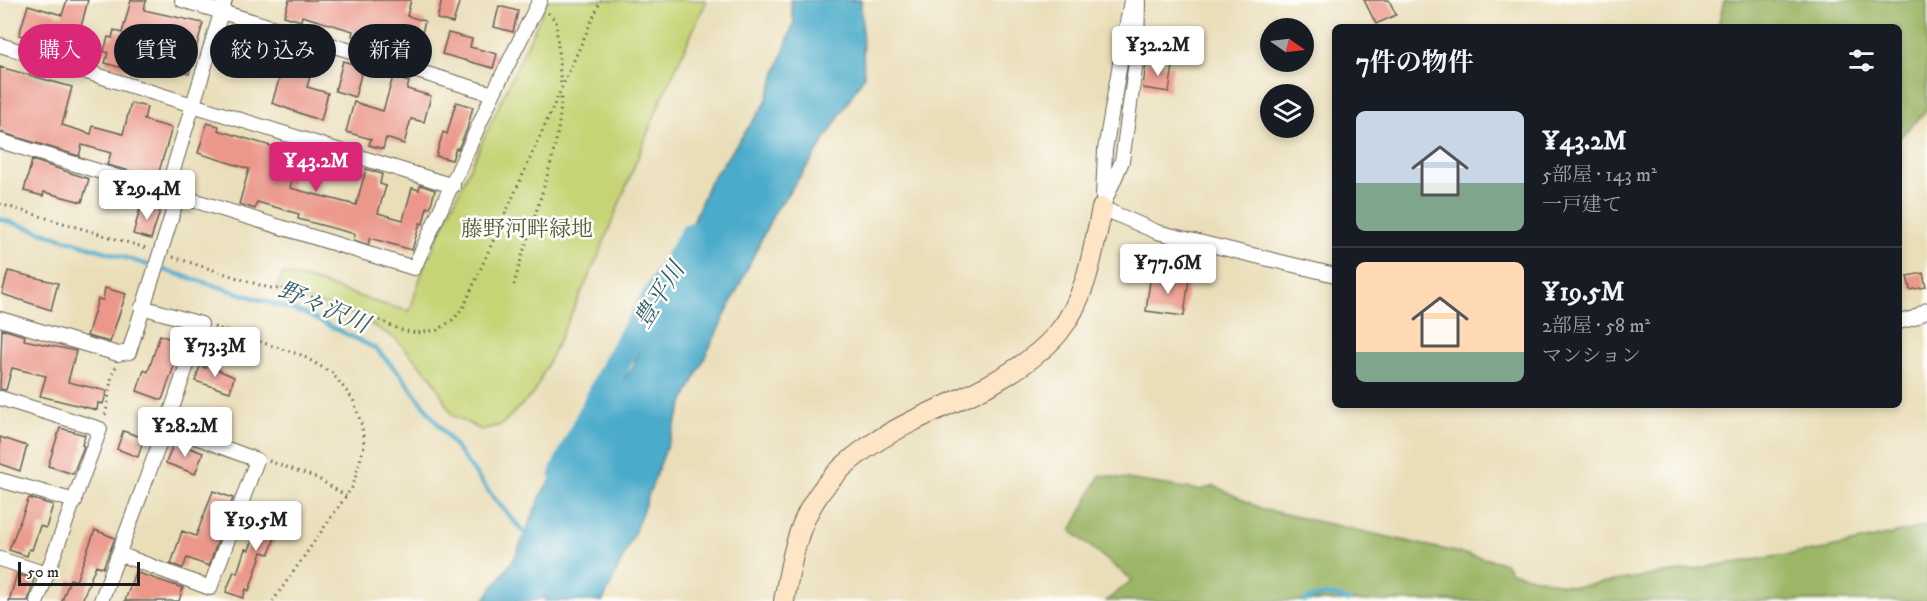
<!DOCTYPE html>
<html lang="ja">
<head>
<meta charset="utf-8">
<style>
  :root { --surface:#171b24; --page:#242831; --text:#f1f3f6; --muted:#9ea1a6; --line:#363941; --accent:#db2777 }
  body { margin:0; font-family:"IM FELL DW Pica","Noto Serif JP",serif; background:var(--page); color:var(--text); height:100vh; display:flex; flex-direction:column; font-size:22px; white-space:nowrap }
  * { box-sizing:border-box; margin:0 }
  p { font-size:20px; color:var(--muted) }
  .icon { flex:none; width:33px; height:33px; fill:none; stroke:currentColor; stroke-width:2; stroke-linecap:round; stroke-linejoin:round }
  .map { position:relative; flex:1; overflow:hidden }
  .details { position:absolute; left:1332px; top:24px; width:570px; height:384px; display:flex; flex-direction:column; background:var(--surface); border-radius:9px; box-shadow:0 3px 9px #0003 }
  .details>* { flex:none }
  .top-card { position:absolute; left:18px; top:24px; width:570px; height:54px; display:flex; gap:12px }
  .needle { width:39px; rotate:104deg }
  .buttons { position:absolute; left:1260px; top:18px; display:grid; gap:12px }
  .buttons a { display:grid; place-items:center; width:54px; height:54px; border-radius:50%; background:var(--surface); box-shadow:0 3px 9px #0003; font-size:30px }
  .scale { position:absolute; left:18px; bottom:15px; width:122px; box-sizing:border-box; padding-left:6px; border:3px solid #1c1c1c; border-top:0; font-size:16px; line-height:21px; white-space:nowrap; color:#1c1c1c; -webkit-text-stroke:4px #fdfcf7; paint-order:stroke }
  .price { position:absolute; translate:-50% -51px; padding:0 14px; border-radius:6px; background:#fff; color:#222; font-size:20px; line-height:39px; filter:drop-shadow(0 2px 3px #0008) }
  .price::after { content:''; position:absolute; left:50%; top:36px; width:18px; height:14px; margin-left:-9px; background:inherit; clip-path:polygon(0 0,100% 0,50% 100%) }
  .price.active { background:var(--accent); color:#fff }
  ul { padding:0; list-style:none }
  li { display:flex; align-items:center; gap:18px; height:150px; padding:0 24px }
  li+li { border-top:2px solid var(--line) }
  li span { display:grid; place-items:center; flex:none; width:168px; height:120px; border-radius:9px; color:#555 }
  li>.icon { margin-inline-start:auto }
  span .icon { width:72px; height:72px; fill:#fffc; stroke-width:1 }
  li b { font-size:26px }
  h2 { display:flex; justify-content:space-between; align-items:center; height:72px; padding:0 24px; font-size:26px }
  .tag { padding:0 21px; border-radius:27px; background:var(--surface); box-shadow:0 3px 9px #0003; font-size:21px; line-height:54px }
  .tag.active { background:var(--accent); color:#fff }
  .map>svg:first-child { display:block }
  .green { fill:#c6d476; stroke:#717849; stroke-width:1.5 }
  .forest { fill:#9cb667; stroke:#5c6942; stroke-width:1.5 }
  .water { fill:#4babca; stroke:#346473; stroke-width:1.5 }
  .lines { fill:none; stroke-linecap:round; stroke-linejoin:round }
  .stream { stroke:#4babca; stroke-width:4.5 }
  .river { stroke:#4babca; stroke-width:28 }
  .building { fill:#eb978a }
  .street-casing { stroke:#646053; stroke-width:16 }
  .secondary-casing { stroke:#646053; stroke-width:22 }
  .path { stroke:#646053; stroke-width:3; stroke-dasharray:1.5 4.5; stroke-linecap:butt }
  .street { stroke:#fff; stroke-width:14 }
  .secondary { stroke:#fde5c5; stroke-width:20 }
  .labels { text-anchor:middle; stroke-width:5; stroke-linejoin:round; paint-order:stroke }
  .park-label { font-size:22px; fill:#585c3c; stroke:#fdfcf7 }
  .water-label { font-size:24px; font-style:italic; fill:#315c6a; stroke:#fdfcf7 }
</style>
</head>
<body>
<div class="map">
<svg width="1927" height="601" viewBox="0 0 1927 601">
  <rect width="100%" height="100%" fill="#fdfcf7"/>
  <filter id="ink" filterUnits="userSpaceOnUse"><feTurbulence type="fractalNoise" baseFrequency=".0167" numOctaves="2"/><feDisplacementMap in="SourceGraphic" scale="12" xChannelSelector="R" yChannelSelector="G"/><feConvolveMatrix kernelMatrix="1 2 1 2 8 2 1 2 1" color-interpolation-filters="sRGB"/></filter>
  <filter id="wash" filterUnits="userSpaceOnUse"><feTurbulence type="fractalNoise" baseFrequency=".008" numOctaves="4" result="noise"/><feDisplacementMap in="SourceGraphic" scale="24" xChannelSelector="R" yChannelSelector="G"/><feGaussianBlur stdDeviation="1.35" result="paint"/><feColorMatrix in="noise" values="0 0 0 0 0 0 0 0 0 0 0 0 0 0 0 0 0 1.4 0 .05"/><feComposite in="paint" operator="in"/></filter>
  <g filter="url(#wash)">
    <rect width="100%" height="100%" fill="#eadeb9"/>
    <path class="green" d="M548 0H707L661 100 597 259 534 393 501 425 481 430 452 415 433 379 396 339 356 315 277 290 282 274C326 280 366 303 410 311L423 269Z"/>
    <path class="forest" d="M1724 0H1927V110L1899 138V27H1718Z
      M1100 475 1199 490 1215 486 1262 509 1505 563 1511 572 1574 587 1826 549 1927 526V601H1106L1132 580 1071 531Z"/>
    <path class="water" d="M790 0H861L864 76 814 157 774 213 684 401 633 536 603 601H544L546 597 532 601H483L515 557 543 491 633 367 709 183 765 104 794 22Z"/>
    <g class="lines">
      <path class="stream" d="M0 219 303 313 375 348 401 375 493 497 527 536
        M1304 601C1321 594 1332 593 1348 601"/>
      <path class="river" d="M563 474 617 362 693 236"/>
    </g>
    <g id="blocks">
      <path class="building" d="M67 0H88L74 54 57 50 58 46 19 35 28 5 62 15Z
        M131 0H146L144 10 203 23 189 74 160 66 158 73 130 66 129 70 105 63 108 53 104 51 108 37 112 38 114 30 122 33Z
        M289 0H411L407 16 425 21 417 52 402 47 404 41 374 33 371 41 352 36 353 31 302 16 301 21 284 16Z
        M442 0H460L453 23 437 19Z
        M1364 0H1389L1396 15 1376 24Z
        M499 6 518 11 513 32 494 27Z
        M230 31 253 38 252 43 296 57 297 53 315 59 307 87 328 93 321 121 272 103 280 76 223 55Z
        M448 33 472 39 470 47 497 54 493 68 442 54Z
        M343 61 363 67 355 97 335 91Z
        M1146 62 1173 66 1169 92 1143 88Z
        M0 67 72 87 62 125 91 134 93 126 123 134 131 103 147 107 144 120 172 128 157 178 107 165 111 153 82 145 79 156 0 132Z
        M393 77 409 82 407 89 431 96 424 122 411 119 404 144 386 138 383 149 369 145 371 139 346 132 354 102 383 111Z
        M456 102 473 107 467 129 458 149 456 148 452 160 436 156 443 132 447 134Z
        M207 123 219 126 218 130 274 147 273 151 298 158 290 188 356 205 366 169 382 174 380 184 386 186 378 213 403 220 412 188 419 190 420 185 435 190 430 208 427 207 423 224 420 223 412 250 370 238 368 245 354 240 355 234 298 219 299 214 257 202 255 209 239 204 249 169 198 153Z
        M32 160 89 179 82 202 44 192 43 196 24 191Z
        M142 202 161 208 151 239 133 234Z
        M8 271 58 283 51 310 2 294Z
        M1151 273 1189 278 1184 316 1146 311Z
        M1923 273 1926 287 1910 290 1907 276Z
        M105 288 126 294 110 342 87 336 98 299 103 300Z
        M2 329 25 336 24 340 76 351 68 382 107 391 103 404 98 403 97 410 40 396 46 376 12 368 6 390 0 389Z
        M160 335 182 343 162 400 137 391 144 370 148 372Z
        M207 365 234 377 230 392 195 381 200 366 206 368Z
        M60 428 85 435 82 445 84 446 73 474 48 466Z
        M123 431 144 438 138 457 117 449Z
        M0 437 27 446 20 471 0 464Z
        M174 442 203 453 195 474 166 463Z
        M213 491 233 498 209 566 187 558 183 568 171 564 182 531 196 536Z
        M29 498 53 505 46 528 40 526 32 550 29 549 27 556 9 550Z
        M263 510 287 518 282 534 277 532 269 554 262 552 249 591 246 589 243 598 226 592 234 571 237 573 245 549 249 550Z
        M95 530 115 538 103 568 96 565 82 601H62L70 579 76 581Z
        M135 572 183 588 179 601H125Z
        M17 574 34 579 28 601H9Z"/>
    </g>
  </g>
  <g filter="url(#ink)">
    <use href="#blocks" fill-opacity="0" stroke="#646053" stroke-width="1.5"/>
    <g class="lines">
      <g class="street-casing">
        <path id="street" d="M182 0 493 94
          M0 45 453 186
          M0 141 414 268 493 94 540 0
          M166 193 225 0
          M1103 197 1105 150 1131 0
          M1102 208 1157 232 1335 275
          M1102 208 1122 161 1137 55 1138 0
          M0 319 118 354 129 352 178 196
          M1899 322 1914 318 1927 310
          M0 398 100 429 37 601
          M0 480 75 501
          M119 554 210 588 257 460 166 426
          M0 559 47 574
          M101 601 166 426 201 324 142 307"/>
      </g>
      <g class="secondary-casing">
        <path id="secondary" d="M784 601C790 569 795 534 812 505 843 451 903 425 958 400 994 384 1033 363 1059 332 1087 297 1093 250 1102 208"/>
      </g>
      <path class="path" d="M548 13 556 21 561 87
        M0 204 146 248
        M173 257 266 287 291 291 357 310 401 330 416 333 438 330 455 318 464 306 601 0
        M514 285C528 227 562 152 561 94
        M214 327 301 355 332 373 353 399 362 426 364 446 353 486 273 601
        M105 415C110 400 108 380 116 367
        M269 461 317 478 346 496"/>
      <use href="#street" class="street"/>
      <use href="#secondary" class="secondary"/>
    </g>
  </g>
  <g class="labels">
    <g class="park-label">
      <text x="527" y="236">藤野河畔緑地</text>
    </g>
    <g class="water-label">
      <text transform="translate(659 295) rotate(-58)" y="8">豊平川</text>
      <text transform="translate(324 307) rotate(23)" y="8">野々沢川</text>
    </g>
  </g>
</svg>
<div class="buttons">
<a><svg class="needle" viewBox="-14 -14 28 28"><path d="M0-13l5 13h-10z" fill="#e53935"/><path d="M0 13l5-13h-10z" fill="#9ea1a6"/></svg></a>
<a><svg class="icon" aria-label="layers" viewBox="0 0 24 24"><path d="M12 4l9 5-9 5-9-5zM3 14l9 5 9-5"/></svg></a>
</div>
<div class="scale">50 m</div>
<b class="price" style="left:1158px;top:77px">¥32.2M</b>
<b class="price active" style="left:316px;top:193px">¥43.2M</b>
<b class="price" style="left:147px;top:221px">¥29.4M</b>
<b class="price" style="left:1168px;top:295px">¥77.6M</b>
<b class="price" style="left:215px;top:378px">¥73.3M</b>
<b class="price" style="left:185px;top:458px">¥28.2M</b>
<b class="price" style="left:256px;top:552px">¥19.5M</b>
<div class="top-card">
<a class="tag active">購入</a>
<a class="tag">賃貸</a>
<a class="tag">絞り込み</a>
<a class="tag">新着</a>
</div>
<section class="details">
<h2>7件の物件<svg class="icon" aria-label="filters" viewBox="0 0 24 24"><path d="M4 7h16M4 17h16"/><circle cx="9" cy="7" r="2"/><circle cx="15" cy="17" r="2"/></svg></h2>
<ul>
<li><span style="background:linear-gradient(#c9d6e8 60%,#7fa58c 0)"><svg class="icon" aria-label="home" viewBox="0 0 24 24"><path d="M3 11l9-7 9 7M6 9v11h12V9"/></svg></span><div><b>¥43.2M</b><p>5部屋 · 143 m²</p><p>一戸建て</p></div></li>
<li><span style="background:linear-gradient(#ffd9b3 75%,#7fa58c 0)"><svg class="icon" aria-label="home" viewBox="0 0 24 24"><path d="M3 11l9-7 9 7M6 9v11h12V9"/></svg></span><div><b>¥19.5M</b><p>2部屋 · 58 m²</p><p>マンション</p></div></li>
</ul>
</section>
</div>
</body>
</html>
